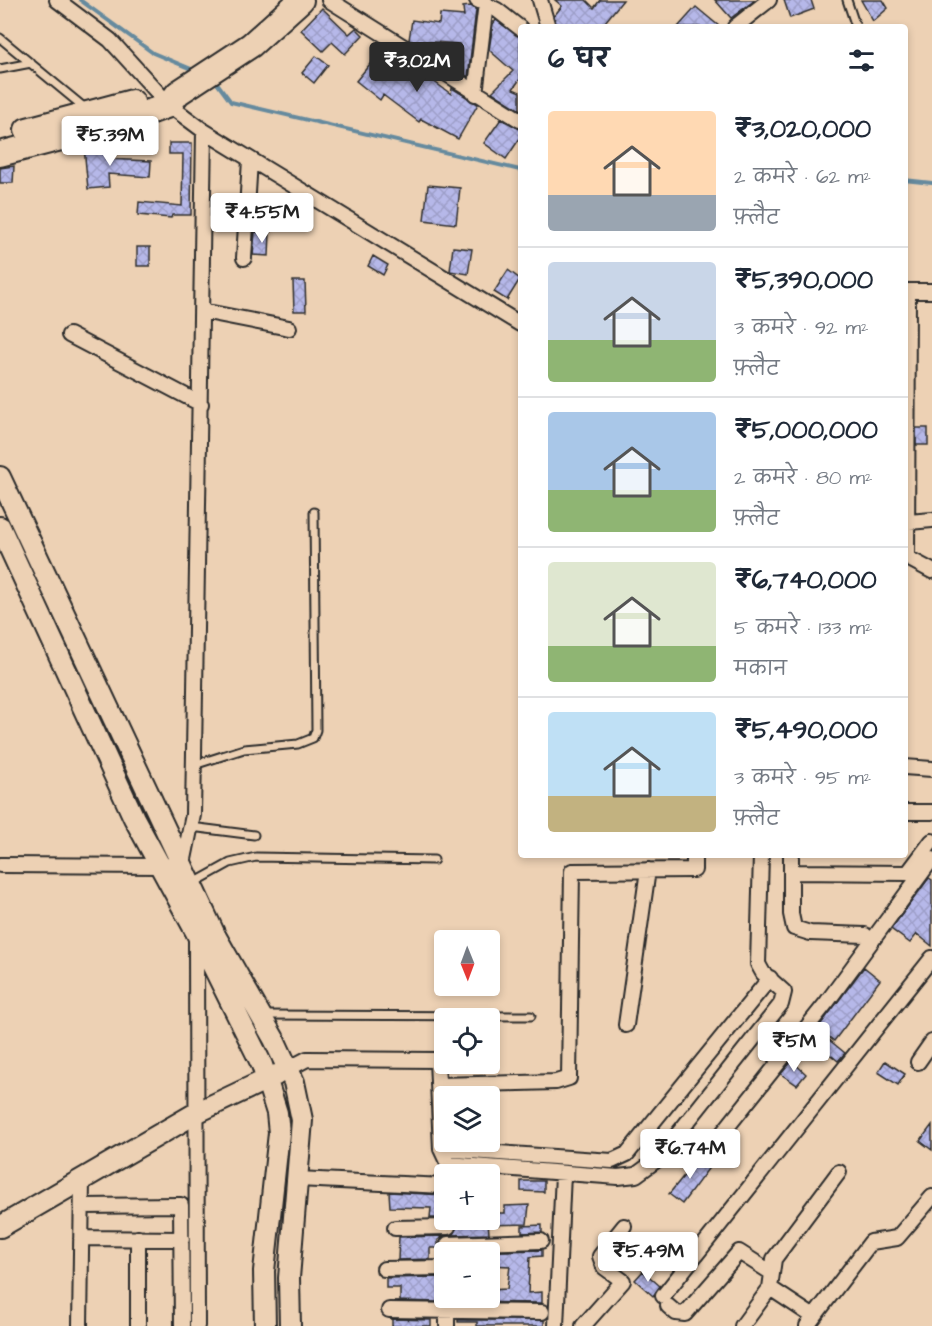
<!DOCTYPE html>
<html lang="hi">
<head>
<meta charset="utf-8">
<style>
  :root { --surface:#fff; --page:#f6f6f7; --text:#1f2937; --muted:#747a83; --line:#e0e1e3; --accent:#2b2b2b }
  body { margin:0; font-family:"Architects Daughter","Playpen Sans Deva",sans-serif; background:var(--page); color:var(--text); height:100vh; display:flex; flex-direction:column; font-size:22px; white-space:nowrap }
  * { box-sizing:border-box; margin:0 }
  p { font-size:20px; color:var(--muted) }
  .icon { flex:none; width:33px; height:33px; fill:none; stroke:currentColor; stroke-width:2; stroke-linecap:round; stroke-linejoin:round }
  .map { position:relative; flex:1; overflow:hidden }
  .details { position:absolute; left:518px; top:24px; width:390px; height:834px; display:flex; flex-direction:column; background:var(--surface); border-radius:6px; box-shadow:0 3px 9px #0003 }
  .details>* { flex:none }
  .needle { width:39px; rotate:179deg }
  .buttons { position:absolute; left:434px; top:930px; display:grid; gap:12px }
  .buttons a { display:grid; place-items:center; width:66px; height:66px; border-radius:6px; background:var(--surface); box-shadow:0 3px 9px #0003; font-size:30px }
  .price { position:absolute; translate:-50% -51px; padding:0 14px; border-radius:6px; background:#fff; color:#222; font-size:20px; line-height:39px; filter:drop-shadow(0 2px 3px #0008) }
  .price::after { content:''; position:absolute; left:50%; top:36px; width:18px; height:14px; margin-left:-9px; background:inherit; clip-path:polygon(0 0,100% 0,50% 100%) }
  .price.active { background:var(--accent); color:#fff }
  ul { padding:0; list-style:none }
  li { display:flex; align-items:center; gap:18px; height:150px; padding:0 30px }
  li+li { border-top:2px solid var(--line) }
  li span { display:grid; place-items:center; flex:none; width:168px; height:120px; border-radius:6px; color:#555 }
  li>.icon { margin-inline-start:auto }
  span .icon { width:72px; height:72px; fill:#fffc; stroke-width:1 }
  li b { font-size:26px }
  h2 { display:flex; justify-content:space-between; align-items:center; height:72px; padding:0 30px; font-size:26px }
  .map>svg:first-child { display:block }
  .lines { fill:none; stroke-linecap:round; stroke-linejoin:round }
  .stream { stroke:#658a9e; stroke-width:4 }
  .building { fill:url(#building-cross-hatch); stroke:#2b2b2b; stroke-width:1.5 }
  .lane-casing { stroke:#2b2b2b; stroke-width:11 }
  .street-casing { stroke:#2b2b2b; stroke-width:18 }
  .secondary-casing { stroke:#2b2b2b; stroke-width:24 }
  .highway-casing { stroke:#2b2b2b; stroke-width:28 }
  .lane { stroke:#edd1b4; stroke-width:7 }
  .street { stroke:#edd1b4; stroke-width:14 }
  .secondary { stroke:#edd1b4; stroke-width:20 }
  .highway { stroke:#edd1b4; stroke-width:24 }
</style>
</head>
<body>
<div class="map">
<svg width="932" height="1326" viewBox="0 0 932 1326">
  <defs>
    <pattern id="building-cross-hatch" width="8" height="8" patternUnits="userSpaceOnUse" patternTransform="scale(1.5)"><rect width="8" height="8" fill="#b6b8e9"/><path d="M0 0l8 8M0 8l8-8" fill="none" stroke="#9d9ec8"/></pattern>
  </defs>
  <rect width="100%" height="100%" fill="#edd1b4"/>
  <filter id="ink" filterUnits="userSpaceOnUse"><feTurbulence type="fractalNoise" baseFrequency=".0167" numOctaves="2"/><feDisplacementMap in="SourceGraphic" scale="12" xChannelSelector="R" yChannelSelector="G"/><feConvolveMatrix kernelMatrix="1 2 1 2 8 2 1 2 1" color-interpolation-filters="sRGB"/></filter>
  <g filter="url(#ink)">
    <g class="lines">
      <path class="stream" d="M80 0 153 53 196 71
        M214 79 231 102 520 170
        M904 180 932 183"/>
    </g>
    <path class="building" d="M555 0H586L594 8 600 0H623L601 27H557L554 16 562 6Z
      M715 0H755L731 18Z
      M784 0H811L814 9 790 18Z
      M861 0H883L888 8 873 21Z
      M471 6 476 10 468 77 455 69 459 44 421 41 420 46 409 40 412 20 439 24 440 14 464 16 463 7Z
      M696 7 720 27H678Z
      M322 8 349 34 356 28 363 35 345 54 332 42 323 51 301 30Z
      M496 20 520 37V79L513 89 520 92V110L492 92 513 71 489 50 493 24Z
      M385 46 451 94 452 88 478 104 458 139 421 119 419 122 383 95 380 100 356 81Z
      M316 56 328 65 314 83 302 73Z
      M501 119 520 129V138L506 159 484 143Z
      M169 143H192L191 215H172L171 218 138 215 139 202 182 206 183 154H169Z
      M105 144 106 159 151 161 150 177 108 174 109 187 88 189 84 147Z
      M14 166 13 183H0V168Z
      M428 185 460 188 456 224 424 220Z
      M255 232H270L269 256 253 255Z
      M137 247H150V266H137Z
      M453 247 472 249 468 274 450 271Z
      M373 256 388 265 383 275 368 266Z
      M508 270 520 279 507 300 494 292Z
      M293 281H305L306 311H294Z
      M916 428H928V445H916Z
      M929 878 932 880V946L917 934 910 943 891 929Z
      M864 967 880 980 834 1041 818 1028Z
      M828 1039 845 1053 838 1061 821 1047Z
      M792 1061 806 1074 797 1085 781 1074Z
      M885 1061 905 1074 898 1085 878 1072Z
      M932 1125V1150L920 1141Z
      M700 1156 711 1165 682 1204 669 1194Z
      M521 1181H544V1192L521 1191Z
      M389 1192 444 1195V1218H430L431 1208 390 1207Z
      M529 1205 527 1224 489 1225V1213H505V1206Z
      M453 1220H488L489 1234 452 1235 457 1227Z
      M542 1225V1232L522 1233V1226Z
      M444 1236 438 1240V1248H430V1259L398 1260 399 1237Z
      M542 1250V1256L530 1257 528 1293 542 1292V1303L456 1302V1298H489V1290L507 1289 510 1266 489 1265V1252H464Z
      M643 1271 660 1286 653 1296 635 1280Z
      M444 1277 441 1279 438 1302 400 1301V1288H386V1278Z
      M392 1319 431 1320V1326H392Z
      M458 1320H544V1326H477V1322H458Z"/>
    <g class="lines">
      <g class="lane-casing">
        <path id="lane" d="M847 0 856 27
          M0 38 86 109
          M0 69 31 63
          M194 765 244 749 298 744 313 738 316 730 314 512
          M191 827 254 835
          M192 884 230 863 256 857 434 860
          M263 1015 531 1016"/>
      </g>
      <g class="street-casing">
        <path id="street" d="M57 0 110 40 169 105 204 131 520 324
          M329 0 520 120
          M477 0 497 10 520 28
          M540 0 548 27
          M735 27 769 0
          M475 94 486 3
          M244 258 250 160
          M904 291H932
          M202 311 289 328
          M69 335 201 404
          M909 522 932 520
          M904 556 932 571
          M907 557 908 291
          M904 767 932 769
          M904 812H932
          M791 855V914L794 928 810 933 865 935
          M0 865 160 866 183 864 193 815 204 131
          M791 872 908 873 932 841
          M196 938 197 1326
          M626 1025 648 870
          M918 1062 932 1042
          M288 1069 307 1059 437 1060 441 1149 448 1164 618 1177 636 1175 658 1159 781 1004 784 992 763 973 758 964 761 855
          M438 1085 556 1082 569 1078 572 871 694 870V855
          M721 1135 827 1002 932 859
          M441 1149 612 1161 627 1154 770 978
          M298 1179 444 1186
          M82 1206 181 1205 182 1326
          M395 1228 448 1227
          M81 1238 182 1239
          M448 1244 541 1241
          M384 1269 444 1268
          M770 1288 814 1317
          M663 1296 932 958
          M447 1298V1326
          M668 1306 676 1313 685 1314 739 1252 772 1273
          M389 1310 542 1312
          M80 1326 82 1180
          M138 1326V1238
          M556 1326 563 1174
          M583 1326 623 1281 604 1267 600 1256 624 1226
          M742 1326 770 1288 774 1259 839 1172
          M807 1326 871 1242 897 1238 932 1197"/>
      </g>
      <g class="secondary-casing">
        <path id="secondary" d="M0 477 216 937 274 1039 294 1082 302 1120 289 1278 290 1326
          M0 527 134 818 196 932 262 1065 277 1113 279 1133 264 1271 265 1326
          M0 1227 198 1112 276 1075"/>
      </g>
      <g class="highway-casing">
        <path id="highway" d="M27 130 132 102
          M0 154 115 124 169 105 178 93 251 45 301 0"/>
      </g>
      <use href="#lane" class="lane"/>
      <use href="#street" class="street"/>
      <use href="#secondary" class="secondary"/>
      <use href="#highway" class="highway"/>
    </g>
  </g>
</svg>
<div class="buttons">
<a><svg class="needle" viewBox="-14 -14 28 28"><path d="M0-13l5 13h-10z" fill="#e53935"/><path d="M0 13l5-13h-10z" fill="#747a83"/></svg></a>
<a><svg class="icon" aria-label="locate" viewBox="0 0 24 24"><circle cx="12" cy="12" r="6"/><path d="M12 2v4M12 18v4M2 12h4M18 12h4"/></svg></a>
<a><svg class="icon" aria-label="layers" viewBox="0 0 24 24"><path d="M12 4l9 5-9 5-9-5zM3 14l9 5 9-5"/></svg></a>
<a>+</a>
<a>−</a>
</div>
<b class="price active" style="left:417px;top:93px">₹3.02M</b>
<b class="price" style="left:110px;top:167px">₹5.39M</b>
<b class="price" style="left:262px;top:244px">₹4.55M</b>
<b class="price" style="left:794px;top:1073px">₹5M</b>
<b class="price" style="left:690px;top:1180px">₹6.74M</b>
<b class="price" style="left:648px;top:1283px">₹5.49M</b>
<section class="details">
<h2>6 घर<svg class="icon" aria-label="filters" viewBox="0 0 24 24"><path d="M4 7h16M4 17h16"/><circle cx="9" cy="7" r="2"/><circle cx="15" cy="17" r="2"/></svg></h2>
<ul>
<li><span style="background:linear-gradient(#ffd9b3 70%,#9aa5b1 0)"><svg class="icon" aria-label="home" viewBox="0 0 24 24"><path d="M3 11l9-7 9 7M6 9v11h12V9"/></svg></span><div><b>₹3,020,000</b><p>2 कमरे · 62 m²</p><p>फ़्लैट</p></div></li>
<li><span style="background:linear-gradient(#c9d6e8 65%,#8fb573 0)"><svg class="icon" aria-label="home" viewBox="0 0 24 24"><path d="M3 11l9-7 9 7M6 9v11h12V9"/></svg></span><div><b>₹5,390,000</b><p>3 कमरे · 92 m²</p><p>फ़्लैट</p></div></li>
<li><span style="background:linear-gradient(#a9c7e8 65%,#8fb573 0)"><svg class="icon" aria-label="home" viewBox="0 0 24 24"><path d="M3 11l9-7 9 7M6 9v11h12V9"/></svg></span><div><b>₹5,000,000</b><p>2 कमरे · 80 m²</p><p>फ़्लैट</p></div></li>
<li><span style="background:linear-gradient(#dfe7d0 70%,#8fb573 0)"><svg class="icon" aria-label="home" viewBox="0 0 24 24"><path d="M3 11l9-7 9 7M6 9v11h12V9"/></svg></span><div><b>₹6,740,000</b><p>5 कमरे · 133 m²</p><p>मकान</p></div></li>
<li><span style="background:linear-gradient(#bfe0f5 70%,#c2b280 0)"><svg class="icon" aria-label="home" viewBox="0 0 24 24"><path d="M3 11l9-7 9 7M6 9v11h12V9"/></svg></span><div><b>₹5,490,000</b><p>3 कमरे · 95 m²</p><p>फ़्लैट</p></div></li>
</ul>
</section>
</div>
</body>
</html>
